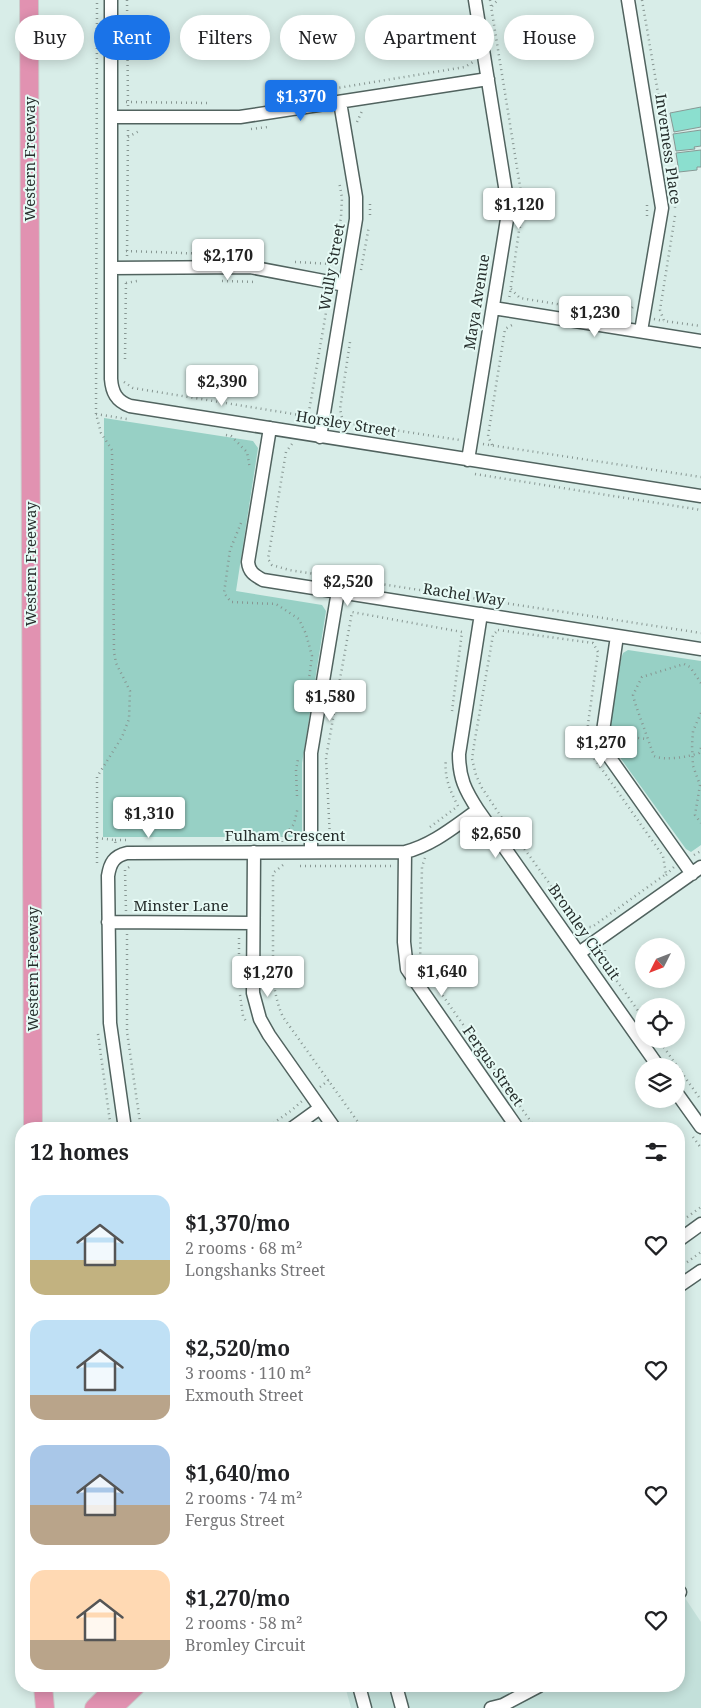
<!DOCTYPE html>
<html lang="en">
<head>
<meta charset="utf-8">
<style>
  :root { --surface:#fff; --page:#f2f2f2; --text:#202124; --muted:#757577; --accent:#1a73e8 }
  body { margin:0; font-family:"Noto Serif",serif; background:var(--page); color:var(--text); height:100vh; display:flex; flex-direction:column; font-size:19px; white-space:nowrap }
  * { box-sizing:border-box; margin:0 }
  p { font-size:16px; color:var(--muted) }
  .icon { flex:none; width:28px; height:28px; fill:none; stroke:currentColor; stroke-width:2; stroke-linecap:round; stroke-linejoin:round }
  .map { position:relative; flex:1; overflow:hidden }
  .panel { position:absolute; left:15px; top:1122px; width:670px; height:570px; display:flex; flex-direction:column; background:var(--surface); border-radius:20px; box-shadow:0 2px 12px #0003 }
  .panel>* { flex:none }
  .hud { position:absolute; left:15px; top:15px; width:671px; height:45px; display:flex; gap:10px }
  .needle { width:32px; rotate:228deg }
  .fabs { position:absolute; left:635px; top:938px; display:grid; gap:10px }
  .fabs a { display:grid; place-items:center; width:50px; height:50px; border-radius:50%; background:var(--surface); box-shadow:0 2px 12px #0003; font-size:25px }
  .price { position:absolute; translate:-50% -42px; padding:0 11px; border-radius:5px; background:#fff; color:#222; font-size:16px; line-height:32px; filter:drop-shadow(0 1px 2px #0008) }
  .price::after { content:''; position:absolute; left:50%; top:30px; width:15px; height:11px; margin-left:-8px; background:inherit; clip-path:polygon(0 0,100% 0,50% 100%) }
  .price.current { background:var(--accent); color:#fff }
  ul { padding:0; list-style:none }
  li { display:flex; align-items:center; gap:15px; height:125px; padding:0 15px }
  li span { display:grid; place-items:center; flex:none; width:140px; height:100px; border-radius:15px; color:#555 }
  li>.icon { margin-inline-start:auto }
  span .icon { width:60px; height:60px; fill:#fffc; stroke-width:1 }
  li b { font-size:21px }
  h2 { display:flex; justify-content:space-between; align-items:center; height:60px; padding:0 15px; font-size:21px }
  .chip { padding:0 18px; border-radius:22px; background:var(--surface); box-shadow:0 2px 12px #0003; font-size:18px; line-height:45px }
  .chip.current { background:var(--accent); color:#fff }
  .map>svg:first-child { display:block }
  .built { fill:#c3e0da }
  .green { fill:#97d0c5 }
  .building { fill:#8bdfcf; stroke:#879995 }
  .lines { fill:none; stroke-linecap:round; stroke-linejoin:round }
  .minor-casing { stroke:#51635f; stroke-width:15 }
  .highway-casing { stroke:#cbcdcc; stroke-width:20 }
  .path { stroke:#879692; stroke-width:2.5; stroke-dasharray:1 4; stroke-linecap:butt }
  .minor { stroke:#fff; stroke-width:12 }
  .highway { stroke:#e192b1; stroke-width:18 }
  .labels { text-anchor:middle; stroke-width:4; stroke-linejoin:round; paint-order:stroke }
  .street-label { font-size:15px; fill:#262e2c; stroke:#e6faf5 }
</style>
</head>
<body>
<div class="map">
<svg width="701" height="1708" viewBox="0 0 701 1708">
  <rect width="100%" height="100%" fill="#d8ede8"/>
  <path class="built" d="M679 1589 701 1622V1708H351L345 1686H679Z"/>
  <path class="green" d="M104 418 253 441 258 448 236 591 322 605 326 611 302 763V832L296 837H103Z
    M628 650 701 661V845L691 852 686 849 611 745 609 729 621 659 623 653Z"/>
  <path class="building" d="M701 107V127L674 132 670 113Z
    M701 130V146L694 147 695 149 676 151 673 134Z
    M701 150V167H697V170L679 172 676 153Z"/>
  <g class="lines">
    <g class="minor-casing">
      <path id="minor" d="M111 0V379C112 392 116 401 130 406L701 496
        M628 0 662 208 641 331
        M111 117H240L488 79
        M111 268 250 267 345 285
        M493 308 701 341
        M270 428 248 562C249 572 254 575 263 580L701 649
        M320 437 356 219V197L340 102
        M468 460 508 213 507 199 475 0
        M481 614 459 754C459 778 465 790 478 810L658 1066
        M617 636 603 731 604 745 610 758 692 874
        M254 852 253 993 260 1019 269 1035 335 1129
        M311 852V753L338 591
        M405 852 404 942 407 969 518 1129
        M108 922 253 923
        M579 953 701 867
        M676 1092 701 1127
        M125 1129 110 1023 108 876C110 863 114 856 127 853L405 852C433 845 455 826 478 810
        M291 1129 320 1108
        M679 1240 701 1224
        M679 1286 701 1271
        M679 1593 680 1592
        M359 1686 365 1708
        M396 1686 402 1708
        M491 1708 503 1705 539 1686"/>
    </g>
    <g class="highway-casing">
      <path id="highway" d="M29 0 33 1129
        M43 1686 45 1708
        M94 1708 116 1686
        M113 1708 136 1686"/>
    </g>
    <path class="path" d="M127 0 128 106
      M490 0 524 211 519 231 509 300
      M642 0 672 174 675 208
      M492 6 498 0
      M295 95 465 67 473 62
      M126 102 208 103
      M357 122 362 111
      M251 129 268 127
      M128 137 141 130
      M370 204V216
      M647 216V201
      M675 216 660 310 664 321 701 326
      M126 251 210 254
      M127 256 128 129
      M295 262 332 264
      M332 270 341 217 342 198 339 181
      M361 270 369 226
      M222 281 257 282
      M126 283 137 281
      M511 289 520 298 631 316
      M625 315 633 307
      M654 319 664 321
      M125 359 126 279
      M124 382 133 388 312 417
      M96 414 127 419
      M334 421 460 440
      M343 422 340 409 350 342
      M307 423 329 295
      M226 435 231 436 247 452 250 469
      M292 444 286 452 268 559 272 565 289 570 701 633
      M483 444 701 477
      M492 445 488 436 505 329 514 324
      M475 474 701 510
      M241 523 230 550 224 593 231 602 276 604 299 619 306 634 312 656 306 702
      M498 630 593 643 598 652 588 724 587 743 594 758 663 856 666 874 592 927H581L502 818 482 788 476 775 472 759 474 745 493 635Z
      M701 683 690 667 684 664 642 677 633 695 635 703 654 756C665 761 688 757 699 753L701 748
      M701 713 693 731 692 745 693 766 700 785 695 815 701 823
      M614 742 629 737 647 739
      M297 796 296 770 298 759
      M430 827 458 806C450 791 444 777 446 759
      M467 834 476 829V828
      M97 838 115 840 116 846
      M330 839 326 758 352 612 462 632 452 711
      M115 840H126
      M282 842V839L294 824 298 807
      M694 855 701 851
      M425 858 422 867 420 963 536 1129
      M97 863V777L122 737 129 719 130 691 116 663 114 652 112 450 101 433 96 414 97 0
      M283 865 273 873V978C275 992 277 1004 283 1017L363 1129
      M300 866H394
      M666 875 674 867
      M126 911 125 870 132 865
      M127 934V1032L141 1129
      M605 950 604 963 644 1019
      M239 984V935
      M240 995 243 1016 247 1023
      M98 1034 111 1129
      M658 1039 701 1100
      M320 1087 329 1080
      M265 1129 292 1110 302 1101
      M693 1137 701 1148
      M679 1223 701 1207
      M679 1268 701 1252"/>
    <use href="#minor" class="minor"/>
    <use href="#highway" class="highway"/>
  </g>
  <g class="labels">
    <g class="street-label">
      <text transform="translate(668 149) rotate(82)" y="5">Inverness Place</text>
      <text transform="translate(30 159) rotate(-90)" y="5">Western Freeway</text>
      <text transform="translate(332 267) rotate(-80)" y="5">Wully Street</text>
      <text transform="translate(477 302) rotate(-81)" y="5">Maya Avenue</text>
      <text transform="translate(346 424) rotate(9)" y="5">Horsley Street</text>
      <text transform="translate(31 564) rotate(-90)" y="5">Western Freeway</text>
      <text transform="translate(464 595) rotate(9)" y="5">Rachel Way</text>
      <text x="285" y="841">Fulham Crescent</text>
      <text x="181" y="911">Minster Lane</text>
      <text transform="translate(584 932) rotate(55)" y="5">Bromley Circuit</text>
      <text transform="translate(33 969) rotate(-90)" y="5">Western Freeway</text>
      <text transform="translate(493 1066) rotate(55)" y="5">Fergus Street</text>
    </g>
  </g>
</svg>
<div class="fabs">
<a><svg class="needle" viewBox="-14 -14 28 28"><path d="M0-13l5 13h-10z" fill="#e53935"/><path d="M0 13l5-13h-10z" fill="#757577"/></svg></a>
<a><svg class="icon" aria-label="locate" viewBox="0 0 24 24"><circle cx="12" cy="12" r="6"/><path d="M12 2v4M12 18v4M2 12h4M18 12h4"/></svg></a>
<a><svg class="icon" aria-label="layers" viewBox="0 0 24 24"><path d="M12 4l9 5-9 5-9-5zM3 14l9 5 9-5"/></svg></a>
</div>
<b class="price current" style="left:301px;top:122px">$1,370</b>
<b class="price" style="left:519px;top:230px">$1,120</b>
<b class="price" style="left:228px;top:281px">$2,170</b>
<b class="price" style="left:595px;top:338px">$1,230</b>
<b class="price" style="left:222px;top:407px">$2,390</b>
<b class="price" style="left:348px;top:607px">$2,520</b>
<b class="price" style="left:330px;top:722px">$1,580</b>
<b class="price" style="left:601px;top:768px">$1,270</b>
<b class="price" style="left:149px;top:839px">$1,310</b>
<b class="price" style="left:496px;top:859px">$2,650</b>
<b class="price" style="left:442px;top:997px">$1,640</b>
<b class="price" style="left:268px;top:998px">$1,270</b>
<div class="hud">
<a class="chip">Buy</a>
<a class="chip current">Rent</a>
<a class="chip">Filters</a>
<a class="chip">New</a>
<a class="chip">Apartment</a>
<a class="chip">House</a>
</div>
<section class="panel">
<h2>12 homes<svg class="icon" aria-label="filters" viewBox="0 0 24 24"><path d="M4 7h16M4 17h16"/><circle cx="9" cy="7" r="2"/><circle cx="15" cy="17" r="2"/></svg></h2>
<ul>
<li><span style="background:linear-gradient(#bfe0f5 65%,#c2b280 0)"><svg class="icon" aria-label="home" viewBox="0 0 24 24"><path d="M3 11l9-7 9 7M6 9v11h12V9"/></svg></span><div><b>$1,370/mo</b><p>2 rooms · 68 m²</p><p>Longshanks Street</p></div><svg class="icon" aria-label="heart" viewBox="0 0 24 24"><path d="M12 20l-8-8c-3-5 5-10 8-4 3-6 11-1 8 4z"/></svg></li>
<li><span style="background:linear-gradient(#bfe0f5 75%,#b9a48a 0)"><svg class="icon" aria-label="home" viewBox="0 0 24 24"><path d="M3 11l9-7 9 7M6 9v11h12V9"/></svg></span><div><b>$2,520/mo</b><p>3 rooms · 110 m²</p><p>Exmouth Street</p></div><svg class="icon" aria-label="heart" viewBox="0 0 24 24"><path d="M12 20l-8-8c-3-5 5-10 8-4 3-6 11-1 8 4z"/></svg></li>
<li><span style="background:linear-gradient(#a9c7e8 60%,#b9a48a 0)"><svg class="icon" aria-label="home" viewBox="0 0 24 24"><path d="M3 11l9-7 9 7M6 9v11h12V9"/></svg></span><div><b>$1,640/mo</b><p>2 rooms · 74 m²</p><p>Fergus Street</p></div><svg class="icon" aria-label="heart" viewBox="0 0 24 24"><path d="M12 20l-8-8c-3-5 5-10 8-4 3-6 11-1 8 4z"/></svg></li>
<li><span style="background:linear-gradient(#ffd9b3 70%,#b9a48a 0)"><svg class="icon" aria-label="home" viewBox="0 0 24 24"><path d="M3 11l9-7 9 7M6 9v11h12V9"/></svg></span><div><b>$1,270/mo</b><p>2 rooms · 58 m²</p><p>Bromley Circuit</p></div><svg class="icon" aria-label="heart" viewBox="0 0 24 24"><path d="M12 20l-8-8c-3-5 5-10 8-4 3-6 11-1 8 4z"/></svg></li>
</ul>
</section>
</div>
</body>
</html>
